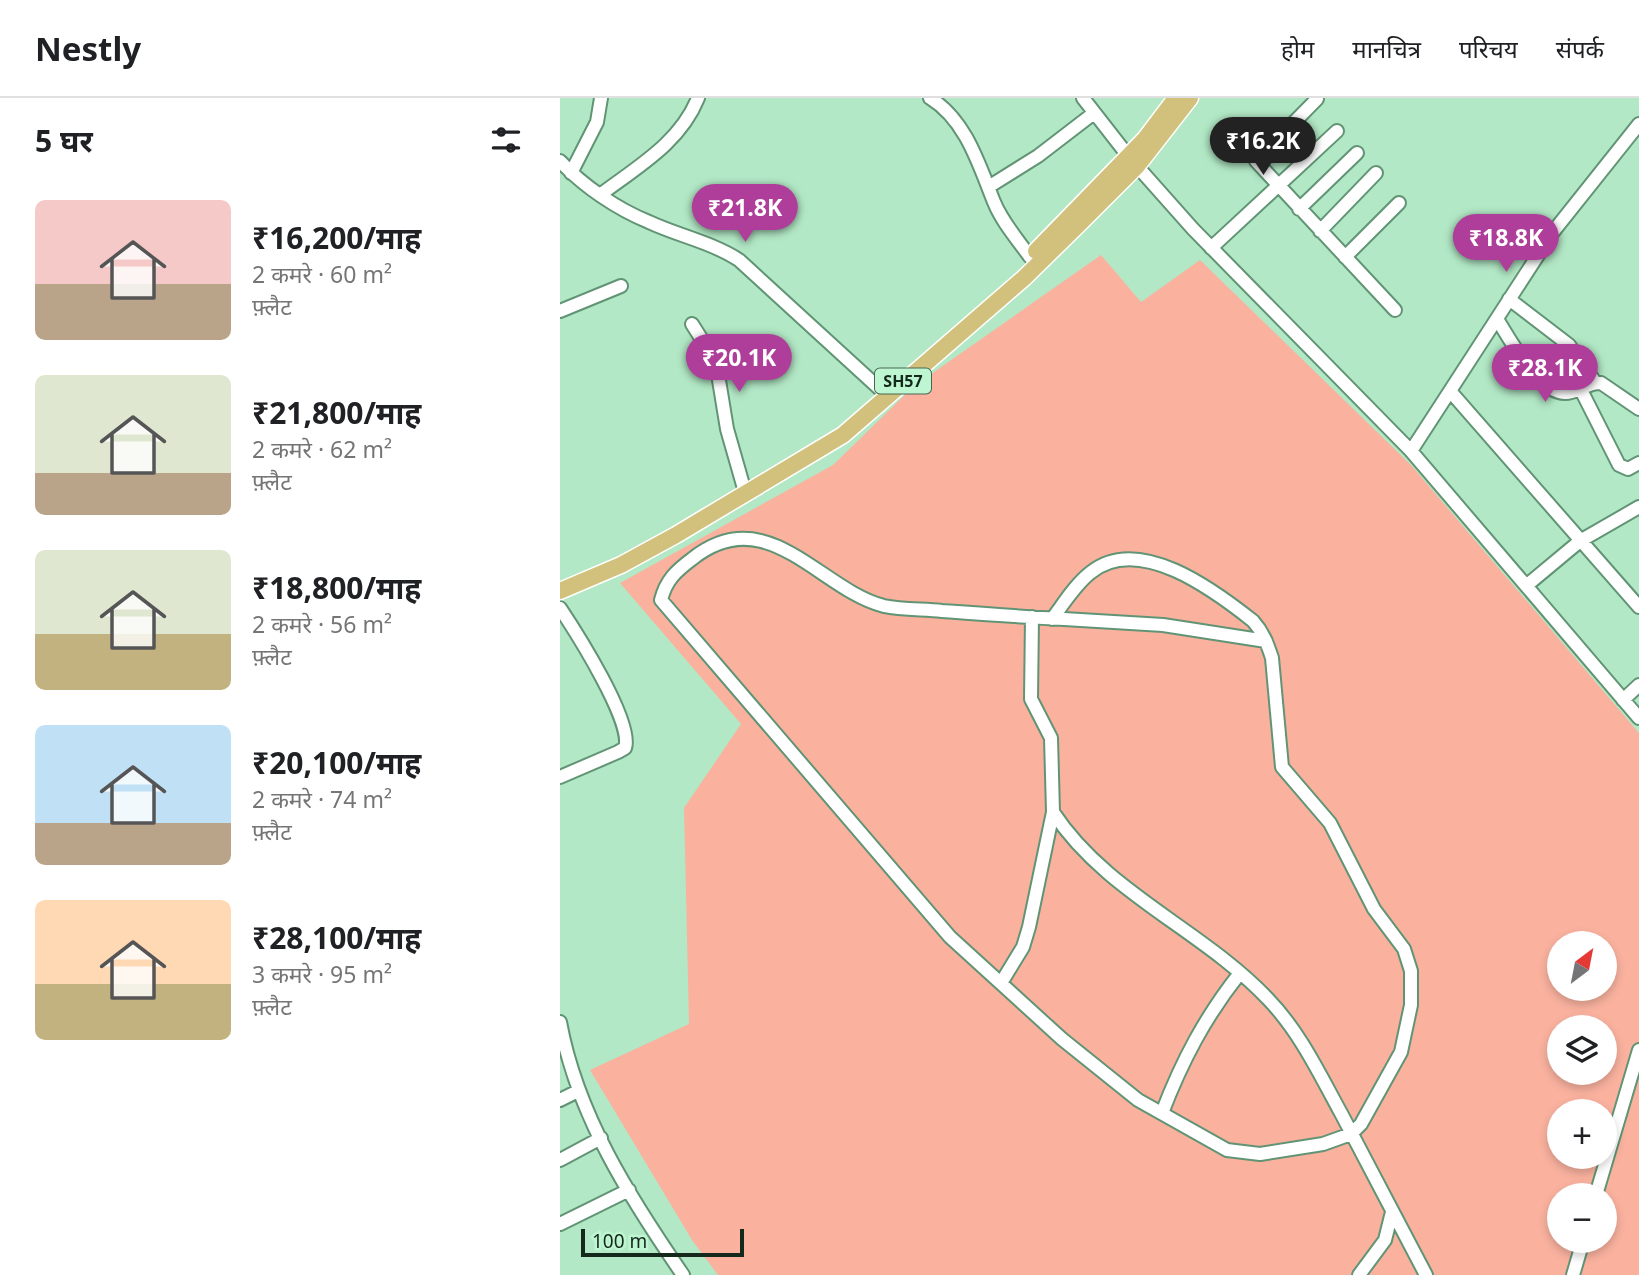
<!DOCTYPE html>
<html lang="hi">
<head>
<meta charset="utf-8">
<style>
  :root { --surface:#fff; --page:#f2f2f2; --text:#202124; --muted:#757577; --line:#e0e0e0; --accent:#af3e9b }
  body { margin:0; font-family:"Noto Sans","Noto Sans Devanagari",sans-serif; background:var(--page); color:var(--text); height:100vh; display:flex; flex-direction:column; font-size:26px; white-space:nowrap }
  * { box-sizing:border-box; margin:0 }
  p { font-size:23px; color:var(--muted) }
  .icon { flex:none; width:38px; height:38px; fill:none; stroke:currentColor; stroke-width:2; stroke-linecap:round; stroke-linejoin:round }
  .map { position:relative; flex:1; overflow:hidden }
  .details { display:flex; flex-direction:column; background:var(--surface); width:560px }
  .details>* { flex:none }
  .needle { width:46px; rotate:32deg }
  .tools { position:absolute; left:987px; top:833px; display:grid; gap:14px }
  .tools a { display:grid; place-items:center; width:70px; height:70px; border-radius:50%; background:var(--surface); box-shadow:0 4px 10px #0003; font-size:35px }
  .scale { position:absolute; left:21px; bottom:18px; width:163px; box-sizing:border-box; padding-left:7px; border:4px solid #14291c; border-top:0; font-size:19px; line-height:24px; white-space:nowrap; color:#14291c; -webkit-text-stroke:5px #bff6d2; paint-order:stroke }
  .price { position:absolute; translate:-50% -60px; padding:0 16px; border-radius:24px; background:var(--accent); color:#fff; font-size:23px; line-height:46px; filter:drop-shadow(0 2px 4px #0008) }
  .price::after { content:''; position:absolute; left:50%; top:42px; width:21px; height:16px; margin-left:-10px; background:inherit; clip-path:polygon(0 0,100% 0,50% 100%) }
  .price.current { background:#222; color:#fff }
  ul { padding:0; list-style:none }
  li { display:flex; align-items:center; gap:21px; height:175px; padding:0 35px }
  li span { display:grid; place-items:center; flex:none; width:196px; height:140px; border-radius:10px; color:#555 }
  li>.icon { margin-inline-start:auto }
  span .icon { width:84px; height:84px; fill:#fffc; stroke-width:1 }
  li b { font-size:30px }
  h2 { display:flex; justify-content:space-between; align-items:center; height:84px; padding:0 35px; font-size:30px }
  header { display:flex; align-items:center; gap:42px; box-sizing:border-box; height:98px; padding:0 35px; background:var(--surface); border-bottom:2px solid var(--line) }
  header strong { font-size:33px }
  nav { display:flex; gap:38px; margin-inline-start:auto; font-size:24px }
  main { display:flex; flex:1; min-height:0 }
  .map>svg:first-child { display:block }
  .green { fill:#fab29f; fill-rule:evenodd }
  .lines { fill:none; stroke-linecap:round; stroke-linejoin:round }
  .minor-casing { stroke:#619474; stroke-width:16 }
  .major-casing { stroke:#fff; stroke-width:19 }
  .minor { stroke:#fff; stroke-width:12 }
  .major { stroke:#d1c17c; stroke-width:16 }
  .labels { text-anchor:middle; stroke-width:5; stroke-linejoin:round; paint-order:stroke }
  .shield { fill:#bff6d2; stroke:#476653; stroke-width:2 }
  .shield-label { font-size:16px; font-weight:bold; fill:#14291c }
</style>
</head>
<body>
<header>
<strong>Nestly</strong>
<nav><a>होम</a><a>मानचित्र</a><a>परिचय</a><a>संपर्क</a></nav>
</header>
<main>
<section class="details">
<h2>5 घर<svg class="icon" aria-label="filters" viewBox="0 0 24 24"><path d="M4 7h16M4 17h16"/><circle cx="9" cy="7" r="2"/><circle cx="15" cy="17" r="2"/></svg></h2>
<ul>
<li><span style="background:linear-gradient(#f6c9c9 60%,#b9a48a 0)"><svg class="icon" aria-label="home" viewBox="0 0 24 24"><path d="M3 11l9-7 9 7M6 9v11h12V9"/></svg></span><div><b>₹16,200/माह</b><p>2 कमरे · 60 m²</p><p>फ़्लैट</p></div></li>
<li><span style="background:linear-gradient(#dfe7d0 70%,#b9a48a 0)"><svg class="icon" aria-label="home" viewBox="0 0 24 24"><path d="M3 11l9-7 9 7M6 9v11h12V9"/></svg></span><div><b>₹21,800/माह</b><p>2 कमरे · 62 m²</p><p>फ़्लैट</p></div></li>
<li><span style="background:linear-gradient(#dfe7d0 60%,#c2b280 0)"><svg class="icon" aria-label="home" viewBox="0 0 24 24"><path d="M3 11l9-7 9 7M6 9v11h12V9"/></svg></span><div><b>₹18,800/माह</b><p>2 कमरे · 56 m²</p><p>फ़्लैट</p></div></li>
<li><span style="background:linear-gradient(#bfe0f5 70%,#b9a48a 0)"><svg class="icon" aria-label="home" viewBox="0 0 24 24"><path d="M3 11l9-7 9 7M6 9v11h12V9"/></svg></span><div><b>₹20,100/माह</b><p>2 कमरे · 74 m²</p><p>फ़्लैट</p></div></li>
<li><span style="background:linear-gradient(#ffd9b3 60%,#c2b280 0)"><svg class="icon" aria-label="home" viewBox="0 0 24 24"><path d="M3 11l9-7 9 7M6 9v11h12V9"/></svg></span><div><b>₹28,100/माह</b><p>3 कमरे · 95 m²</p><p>फ़्लैट</p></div></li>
</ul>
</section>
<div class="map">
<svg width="1079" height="1177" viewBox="0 0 1079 1177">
  <rect width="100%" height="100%" fill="#b2e8c5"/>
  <path class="green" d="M541 157 581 204 640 162 851 367 1079 635V1177H158L132 1142 30 972 129 926 124 710 181 626 60 485 273 367 354 288ZM999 845H1045V891H999ZM999 929H1045V975H999ZM999 1013H1045V1059H999ZM999 1097H1045V1143H999Z"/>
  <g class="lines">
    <g class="minor-casing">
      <path id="minor" d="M370 0C406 22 419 67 434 104 442 124 458 142 470 159
        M523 0 569 59 633 131 851 353 1079 620
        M757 1 696 63 835 212
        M0 63C23 88 57 111 89 124 119 138 151 144 179 162L321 292
        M11 75 37 24 41 0
        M430 88 478 58 534 15
        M40 97C77 69 120 45 138 0
        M739 111 797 55
        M760 133 816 75
        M651 150 777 33
        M785 159 839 105
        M949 201 1009 247 1035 284
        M0 213 61 188
        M937 221C950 241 978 295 1005 295 1018 295 1028 284 1041 285L1079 311
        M132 226 156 264 167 331 183 387
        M1021 292 1059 367 1068 371 1079 365
        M890 293 1079 509
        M851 353 993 134 1079 26
        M966 488 1020 443 1079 409
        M0 510C16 534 74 625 65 650L58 654 0 679
        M492 521C504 505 515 487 530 475 578 435 654 492 693 523 703 534 707 545 712 560L722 669 770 725 814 811 844 851 851 873V907L841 954 801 1026 791 1036 763 1046 700 1056 667 1052 578 1002 502 941 390 839 101 502C106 482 116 473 132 461 207 401 260 492 324 508 342 512 363 511 382 513 423 516 463 519 504 521L603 527 706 543
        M1063 602 1079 587
        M493 714C546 795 643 832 708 901 740 934 760 977 782 1017 810 1070 838 1124 866 1177
        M441 885 463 849 469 829 493 714 491 640 471 601 472 519
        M0 924C17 1017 70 1100 123 1177
        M0 1002 18 993
        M602 1015C622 963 645 919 680 875
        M0 1062 41 1040
        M1036 1097 1079 952
        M0 1126 69 1092
        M799 1177 825 1142 832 1114
        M1013 1177 1023 1143"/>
    </g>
    <g class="major-casing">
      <path id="major" d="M476 153 585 41 616 0
        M0 493 61 467 116 437 283 337 464 180 517 128 577 68 630 0"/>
    </g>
    <use href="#minor" class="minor"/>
    <use href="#major" class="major"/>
  </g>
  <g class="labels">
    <rect class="shield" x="315" y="270.5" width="56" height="25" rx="5"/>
    <g class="shield-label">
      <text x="343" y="289">SH57</text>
    </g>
  </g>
</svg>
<div class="tools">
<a><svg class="needle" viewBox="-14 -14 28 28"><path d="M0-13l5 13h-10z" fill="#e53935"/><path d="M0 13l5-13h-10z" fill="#757577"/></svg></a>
<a><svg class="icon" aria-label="layers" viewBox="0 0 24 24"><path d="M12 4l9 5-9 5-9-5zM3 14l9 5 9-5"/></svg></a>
<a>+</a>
<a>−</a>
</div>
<div class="scale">100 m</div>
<b class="price current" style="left:703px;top:79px">₹16.2K</b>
<b class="price" style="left:185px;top:146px">₹21.8K</b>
<b class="price" style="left:946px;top:176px">₹18.8K</b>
<b class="price" style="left:179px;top:296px">₹20.1K</b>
<b class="price" style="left:985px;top:306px">₹28.1K</b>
</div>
</main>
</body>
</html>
